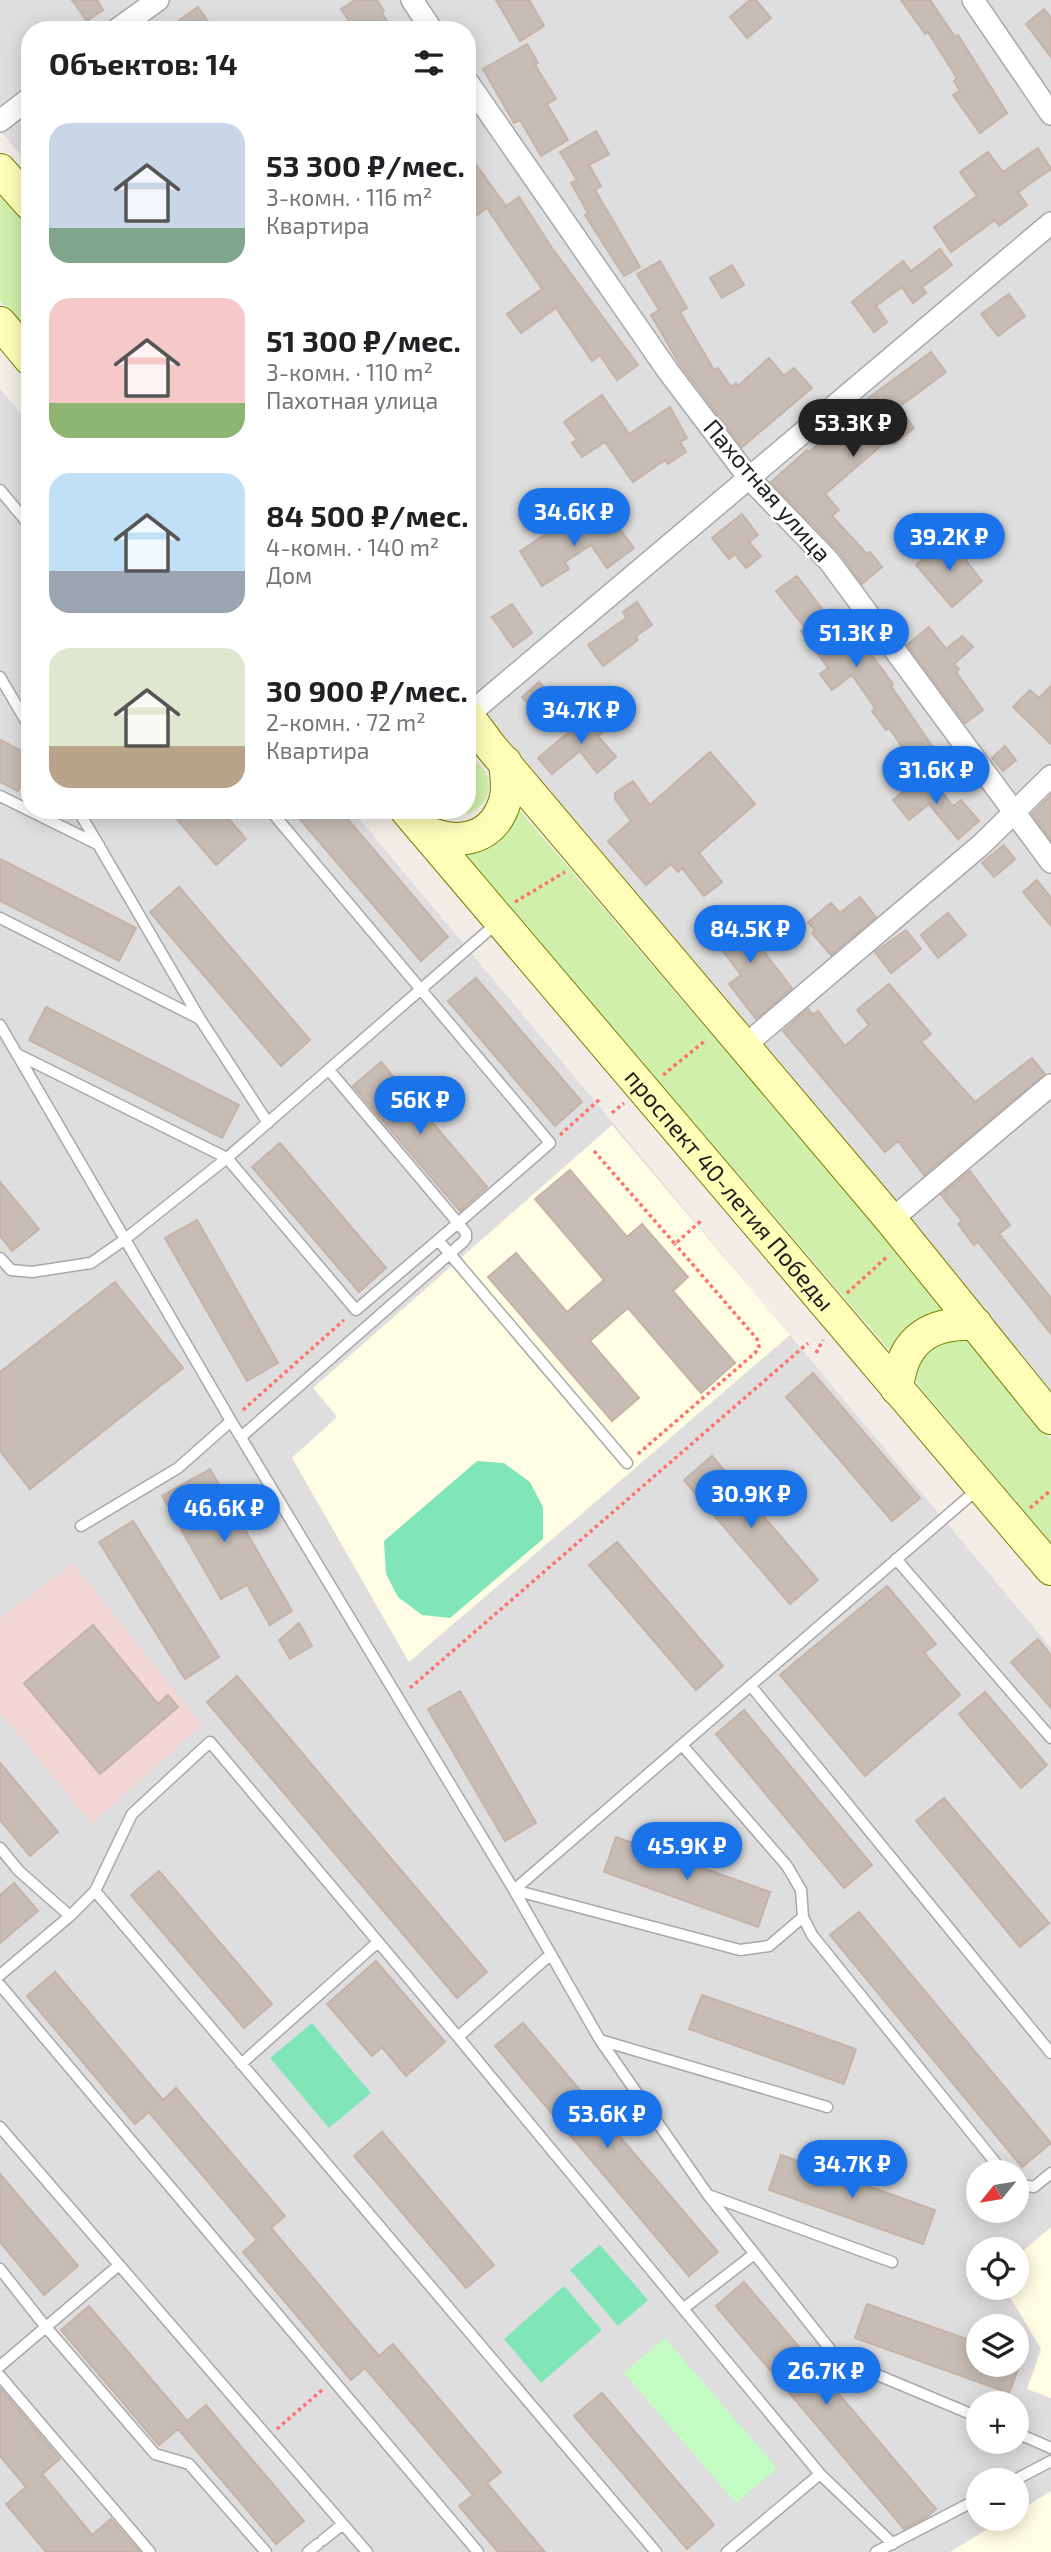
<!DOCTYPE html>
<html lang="ru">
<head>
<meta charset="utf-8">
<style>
  :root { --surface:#fff; --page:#f6f6f6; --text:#202124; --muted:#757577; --accent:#1a73e8 }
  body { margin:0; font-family:"Exo 2",sans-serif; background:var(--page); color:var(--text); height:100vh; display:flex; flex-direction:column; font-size:26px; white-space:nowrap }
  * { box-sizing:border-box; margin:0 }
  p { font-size:23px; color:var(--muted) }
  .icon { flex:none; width:38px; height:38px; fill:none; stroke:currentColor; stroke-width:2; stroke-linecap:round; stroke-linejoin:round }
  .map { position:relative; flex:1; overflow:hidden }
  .details { position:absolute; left:21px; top:21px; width:455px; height:798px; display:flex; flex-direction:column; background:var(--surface); border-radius:28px; box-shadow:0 4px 18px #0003 }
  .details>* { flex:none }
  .needle { width:46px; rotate:240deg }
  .buttons { position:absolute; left:966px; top:2160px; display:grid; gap:14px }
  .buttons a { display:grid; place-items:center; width:63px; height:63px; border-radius:50%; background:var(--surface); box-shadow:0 4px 18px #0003; font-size:35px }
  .price { position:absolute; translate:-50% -60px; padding:0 16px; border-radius:24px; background:var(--accent); color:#fff; font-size:23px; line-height:46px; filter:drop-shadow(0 2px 4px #0008) }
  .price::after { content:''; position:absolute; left:50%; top:42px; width:21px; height:16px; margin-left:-10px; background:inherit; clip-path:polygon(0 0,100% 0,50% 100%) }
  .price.selected { background:#222; color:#fff }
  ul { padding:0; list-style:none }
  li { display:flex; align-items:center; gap:21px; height:175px; padding:0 28px }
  li span { display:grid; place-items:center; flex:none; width:196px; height:140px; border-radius:21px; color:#555 }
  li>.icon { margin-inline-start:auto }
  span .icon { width:84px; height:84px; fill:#fffc; stroke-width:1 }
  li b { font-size:30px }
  h2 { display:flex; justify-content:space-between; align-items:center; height:84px; padding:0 28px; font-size:30px }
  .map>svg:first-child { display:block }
  .residential { fill:#dfdede; fill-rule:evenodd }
  .commercial { fill:#f3d6d6 }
  .education { fill:#fffde3 }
  .grass { fill:#d0efaa }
  .park { fill:#c3fdc4 }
  .pitch { fill:#80e6b9 }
  .building { fill:#c7bdb6; stroke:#c5b3a8; stroke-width:2 }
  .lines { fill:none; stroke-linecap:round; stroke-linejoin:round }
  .service-casing { stroke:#a8a8a8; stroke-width:13 }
  .minor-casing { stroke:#a8a8a8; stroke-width:24 }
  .secondary-casing { stroke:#798000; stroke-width:34 }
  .path { stroke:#ff726b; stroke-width:3.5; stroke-dasharray:3.5 3.5; stroke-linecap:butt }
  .service { stroke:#fff; stroke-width:10 }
  .minor { stroke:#fff; stroke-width:21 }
  .secondary { stroke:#fefeb9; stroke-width:32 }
  .labels { text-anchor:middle; stroke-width:5; stroke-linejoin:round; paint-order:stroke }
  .street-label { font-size:24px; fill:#212121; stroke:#fff }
</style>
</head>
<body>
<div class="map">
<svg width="1051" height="2552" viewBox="0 0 1051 2552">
  <rect width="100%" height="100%" fill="#f2eee7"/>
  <path class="residential" d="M0 0H1051V1392L467 691V30H30V166L0 130Z
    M0 389 30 424V810H352L1051 1648V2552H0ZM978 2172H1017V2210H978ZM978 2249H1017V2287H978ZM978 2326H1017V2364H978ZM978 2403H1017V2441H978ZM978 2480H1017V2518H978Z"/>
  <path class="commercial" d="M73 1563 202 1725 92 1824 0 1713V1618Z"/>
  <path class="education" d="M612 1125 790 1335 409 1662 292 1458 337 1417 313 1388Z
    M1051 2227V2398L1027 2389 1041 2349 1004 2287H1017V2256Z
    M1051 2491V2552H950L1006 2518H1017V2512Z"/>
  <path class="grass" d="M0 186 30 221V335L0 300Z
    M467 757C510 775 481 829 448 810H467Z
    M513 803 954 1317 893 1354 458 849Z
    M966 1333 1051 1440V1543L919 1386 913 1370 925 1344Z"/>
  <path class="park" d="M665 2338 777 2468 736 2503 624 2373Z"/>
  <path class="pitch" d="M477 1461 504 1463 530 1482 543 1507V1539L450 1618 422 1615 398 1597 386 1574 384 1541Z
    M312 2023 371 2093 329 2128 270 2058Z
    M600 2245 648 2300 618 2326 570 2270Z
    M564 2286 602 2330 541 2383 504 2339Z"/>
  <path class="building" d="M72 0H97L103 10 87 21Z
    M355 0H377L384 11 382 13 392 30H355L341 9Z
    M496 0H529L544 26 520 41Z
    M750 0H756L771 18 747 38 730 17Z
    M901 0H930L955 37 958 35 1007 113 980 133 953 95 960 91 954 81 957 78 928 32 925 34Z
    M198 7 214 30H166Z
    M1044 9 1051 18V57L1026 24Z
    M527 44 538 63 535 65 556 99 547 104 568 140 541 156 520 120 514 123 483 69Z
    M596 131 609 154 589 165 601 186 595 190 640 267 624 276 585 215 588 213 571 183 577 180 560 152Z
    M1038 148 1051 169 1018 192 1027 205 999 226 995 220 951 252 934 227 977 196 960 172 988 152 1003 172Z
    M467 152 506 206 519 197 552 248 638 365 617 380 600 355 592 361 556 308 521 333 507 314 542 289 487 208 473 218 467 209Z
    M940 249 952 265 922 287 926 293 913 303 902 287 876 306 887 322 874 332 852 302 903 261 911 271Z
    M660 261 687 308 680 312 714 370 718 368 731 387 736 383 738 386 769 358 784 376 794 368 812 388 742 447 679 363 651 315 659 310 637 274Z
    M732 265 744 285 722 298 710 278Z
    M1009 294 1025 316 998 336 981 314Z
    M931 352 946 372 899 407 914 428 894 444 890 438 825 494 839 510 832 516 867 554 870 552 882 567 862 584 839 552 771 482 807 450 809 452 864 404 863 402Z
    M602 395 629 434 670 407 687 438 680 442 686 452 668 464 665 460 633 482 605 442 582 457 572 443 577 440 564 422Z
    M584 512 600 534 615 523 634 548 607 568 591 545 565 562 569 569 542 586 520 551 557 527 559 530Z
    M742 514 758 535 749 542 761 556 746 568 735 554 729 559 712 538Z
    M949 538 982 581 952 607 916 565Z
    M797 576 826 614 832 609 849 633 853 630 893 684 891 686 939 756 918 770 889 728 886 730 872 711 875 708 852 675 832 690 820 674 828 668 801 631 805 628 776 591Z
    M637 602 652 625 636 636 638 640 603 666 588 645 626 618 623 612Z
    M512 604 532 633 513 647 492 617Z
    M929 627 946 649 962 636 973 647 954 664 959 669 956 672 983 710 965 723 907 645Z
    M539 682 550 694 533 709 522 697Z
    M1051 686V744L1013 707 1030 690 1039 698Z
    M595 710 609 727 598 736 616 757 597 773 580 751 552 774 538 758Z
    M0 740 30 755V768L18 791 0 782Z
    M1005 746 1016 760 1003 771 992 758Z
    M710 752 755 804 699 853 722 882 704 896 682 868 678 872 671 864 646 885 608 841 631 821 615 799V793L633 781 650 805Z
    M926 773 953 806 961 800 979 821 958 839 929 804 909 820 893 800Z
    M1051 795V840L1032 814Z
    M169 810H221L246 839 216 865Z
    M292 810H340L448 937 421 961Z
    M1004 845 1015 859 994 877 982 863Z
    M0 859 136 928 119 961 0 901Z
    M1037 880 1051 898V926L1023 892Z
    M179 887 310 1040 281 1066 150 912Z
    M860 897 876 917 831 955 812 933 815 930 808 922 831 903 840 913Z
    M730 907 748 930 752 927 765 944 761 948 792 988 756 1019 729 984 741 975 722 950 728 945 710 923Z
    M948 913 966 935 938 958 921 935Z
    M906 930 921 949 891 973 875 952Z
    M476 978 582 1102 555 1126 448 1001Z
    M889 984 931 1034 921 1042 975 1102 1032 1058 1045 1074 924 1175 898 1141 885 1152 783 1031 808 1009 813 1015 818 1011 845 1046 869 1025 857 1010Z
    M46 1007 239 1105 222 1138 29 1040Z
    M381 1062 487 1187 460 1211 353 1086Z
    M280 1143 386 1268 359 1292 252 1167Z
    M570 1170 627 1237 642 1224 688 1277 673 1291 735 1363 701 1393 628 1308 590 1341 639 1398 612 1421 488 1277 516 1253 567 1312 604 1280 535 1199Z
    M970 1171 1010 1225 999 1234 1051 1298V1334L978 1242 974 1245 958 1224 962 1221 941 1195Z
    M0 1182 39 1229 12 1251 0 1236Z
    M197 1220 278 1363 247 1381 165 1238Z
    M115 1282 183 1368 30 1489 0 1451V1372Z
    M813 1373 920 1498 892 1521 786 1397Z
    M712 1456 818 1580 790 1604 684 1480Z
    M210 1469 292 1611 270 1625 247 1585 221 1599 162 1496Z
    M133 1521 219 1657 185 1679 99 1542Z
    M617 1542 723 1666 696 1690 589 1565Z
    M887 1586 936 1644 924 1653 960 1695 865 1776 780 1675Z
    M299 1623 312 1646 290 1659 279 1640Z
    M93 1625 158 1704 168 1695 178 1707 100 1774 24 1683Z
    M1038 1639 1051 1655V1708L1011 1662Z
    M237 1676 487 1972 457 1998 207 1702Z
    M460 1691 536 1823 505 1841 428 1709Z
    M985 1692 1047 1765 1021 1788 959 1714Z
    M744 1710 872 1865 844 1888 716 1734Z
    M0 1763 58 1832 30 1856 0 1820Z
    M944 1798 1049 1923 1020 1947 916 1821Z
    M616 1837 770 1892 758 1927 604 1872Z
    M159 1871 272 2004 244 2028 131 1895Z
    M14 1883 38 1911 0 1943V1895Z
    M859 1912 1051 2143 1022 2167 830 1935Z
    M376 1961 445 2042 406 2076 382 2047 372 2056 327 2004Z
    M55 1972 163 2100 176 2088 285 2216 271 2228 379 2356 393 2344 501 2472 487 2483 545 2552H498L459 2506 473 2495 365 2368 351 2380 243 2252 257 2240 149 2112 135 2124 27 1996Z
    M702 1995 856 2049 844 2084 689 2029Z
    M523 2023 718 2252 689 2276 495 2046Z
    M382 2132 494 2265 466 2288 354 2156Z
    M781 2155 935 2210 923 2244 769 2190Z
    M0 2174 78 2266 44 2295 0 2242Z
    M744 2282 936 2509 927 2517 904 2529 716 2306Z
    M867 2304 978 2343V2364H1020L1009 2393 855 2338Z
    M89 2306 187 2421 206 2405 304 2521 276 2544 178 2429 159 2445 61 2330Z
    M0 2388 60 2459 42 2474 92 2535 111 2519 140 2552H46L6 2504 26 2487 0 2456Z
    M602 2393 714 2525 687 2549 574 2416Z"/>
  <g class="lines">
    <g class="service-casing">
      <path id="service" d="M0 490 30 526
        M0 677 30 728
        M0 796 99 845
        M78 810 200 1019 268 1123
        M0 918 200 1019
        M0 1025 231 1421 514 1890 600 2040 708 2195 837 2358 978 2417
        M17 1054 227 1158 356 1310 458 1223 329 1070
        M438 1240 627 1463
        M0 1258 11 1270 32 1272 91 1263 124 1240 227 1158 497 923
        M241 1437 463 1242 466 1238V1233L458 1223 550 1143 270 810
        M81 1526 178 1468 231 1421
        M896 1559 1051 1738
        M751 1686 1051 2053
        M682 1745 787 1866 801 1890 803 1917 812 1935 1003 2172
        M0 1848 19 1871 70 1916
        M514 1890 979 1488
        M514 1890 740 1950 769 1946 803 1917
        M95 1891 656 2552
        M0 1975 70 1916 95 1891 132 1814 210 1742 458 2037 820 2474 893 2544
        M0 1985 478 2552
        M458 2037 551 1954
        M600 2040 827 2107
        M241 2064 378 1942
        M0 2127 367 2552
        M1017 2184 1034 2187 1051 2173
        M708 2195 892 2262
        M0 2269 45 2326 155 2454 189 2464 266 2552
        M684 2308 753 2255
        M0 2366 119 2265
        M0 2376 150 2552
        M1017 2433 1051 2448
        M1015 2480 1051 2461
        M323 2540 343 2524
        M308 2552 318 2544
        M727 2552 820 2474
        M876 2552 978 2499"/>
    </g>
    <g class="minor-casing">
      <path id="minor" d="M412 0 432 30
        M973 0 1051 114
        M116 30 158 0
        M467 81 668 371 749 478 829 561 1051 862
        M0 121 30 98
        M468 715 1051 223
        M743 1047 982 844 1051 776
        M891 1220 1051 1085"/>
    </g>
    <g class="secondary-casing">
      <g id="secondary">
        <path d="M0 170 30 204"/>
        <path d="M0 323 30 359"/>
        <path d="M467 715 491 747 891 1220 1051 1418"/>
        <path id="s1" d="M406 810 1051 1569"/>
        <path d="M424 831C457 846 493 841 505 801 509 789 506 775 505 762"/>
        <path d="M897 1389C902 1340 929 1322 976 1324"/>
      </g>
    </g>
    <path class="path" d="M515 902 565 872
      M663 1075 706 1040
      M612 1113 624 1103
      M560 1135 600 1099
      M594 1151 675 1244 703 1219
      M847 1293 888 1256
      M816 1353 823 1340
      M243 1410 344 1320
      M638 1454 755 1353 759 1347 757 1339 675 1244
      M1030 1508 1051 1490
      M410 1688 808 1343
      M277 2429 322 2390"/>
    <use href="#service" class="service"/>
    <use href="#minor" class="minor"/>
    <use href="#secondary" class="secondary"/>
  </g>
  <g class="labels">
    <g class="street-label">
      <text transform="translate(767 491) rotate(49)" y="8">Пахотная улица</text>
      <text dy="8" stroke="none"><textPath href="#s1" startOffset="499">проспект 40-летия Победы</textPath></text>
    </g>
  </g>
</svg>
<div class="buttons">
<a><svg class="needle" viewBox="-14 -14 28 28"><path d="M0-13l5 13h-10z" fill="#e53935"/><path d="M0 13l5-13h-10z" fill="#757577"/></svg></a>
<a><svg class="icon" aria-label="locate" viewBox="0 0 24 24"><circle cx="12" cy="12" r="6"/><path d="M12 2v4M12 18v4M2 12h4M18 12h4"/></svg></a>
<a><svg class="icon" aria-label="layers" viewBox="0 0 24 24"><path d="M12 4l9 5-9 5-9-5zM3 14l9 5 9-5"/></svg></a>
<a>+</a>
<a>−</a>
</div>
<b class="price selected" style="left:853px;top:459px">53.3K ₽</b>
<b class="price" style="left:574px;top:548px">34.6K ₽</b>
<b class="price" style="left:949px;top:573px">39.2K ₽</b>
<b class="price" style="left:856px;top:669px">51.3K ₽</b>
<b class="price" style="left:581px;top:746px">34.7K ₽</b>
<b class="price" style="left:936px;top:806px">31.6K ₽</b>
<b class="price" style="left:750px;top:965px">84.5K ₽</b>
<b class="price" style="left:420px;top:1136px">56K ₽</b>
<b class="price" style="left:751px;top:1530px">30.9K ₽</b>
<b class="price" style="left:224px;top:1544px">46.6K ₽</b>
<b class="price" style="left:687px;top:1882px">45.9K ₽</b>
<b class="price" style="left:607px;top:2150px">53.6K ₽</b>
<b class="price" style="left:852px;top:2200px">34.7K ₽</b>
<b class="price" style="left:826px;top:2407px">26.7K ₽</b>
<section class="details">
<h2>Объектов: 14<svg class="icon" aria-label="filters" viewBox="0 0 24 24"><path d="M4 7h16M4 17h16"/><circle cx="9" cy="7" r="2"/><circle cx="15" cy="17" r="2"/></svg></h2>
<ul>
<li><span style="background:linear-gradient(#c9d6e8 75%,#7fa58c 0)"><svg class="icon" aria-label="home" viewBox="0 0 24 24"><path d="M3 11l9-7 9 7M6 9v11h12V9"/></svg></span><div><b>53 300 ₽/мес.</b><p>3-комн. · 116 m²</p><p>Квартира</p></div></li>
<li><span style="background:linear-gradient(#f6c9c9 75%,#8fb573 0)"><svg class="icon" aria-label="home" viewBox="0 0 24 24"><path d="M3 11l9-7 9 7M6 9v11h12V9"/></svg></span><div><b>51 300 ₽/мес.</b><p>3-комн. · 110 m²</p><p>Пахотная улица</p></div></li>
<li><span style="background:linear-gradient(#bfe0f5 70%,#9aa5b1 0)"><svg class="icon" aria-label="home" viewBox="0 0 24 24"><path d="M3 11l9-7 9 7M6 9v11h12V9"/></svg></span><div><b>84 500 ₽/мес.</b><p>4-комн. · 140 m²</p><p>Дом</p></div></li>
<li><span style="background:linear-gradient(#dfe7d0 70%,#b9a48a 0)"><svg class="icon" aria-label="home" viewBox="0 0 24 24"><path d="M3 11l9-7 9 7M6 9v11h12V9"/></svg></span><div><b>30 900 ₽/мес.</b><p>2-комн. · 72 m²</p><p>Квартира</p></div></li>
</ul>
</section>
</div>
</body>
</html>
